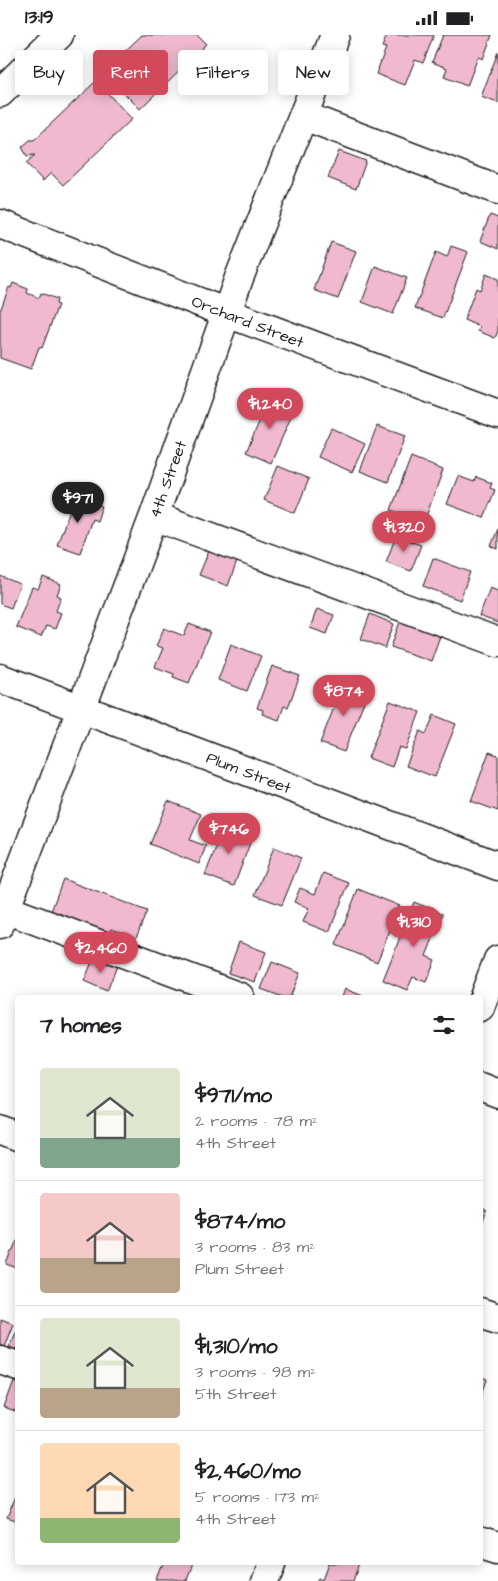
<!DOCTYPE html>
<html lang="en">
<head>
<meta charset="utf-8">
<style>
  :root { --surface:#fff; --page:#f2f2f2; --text:#202124; --muted:#757577; --line:#e0e0e0; --accent:#d1495b }
  body { margin:0; font-family:"Architects Daughter",sans-serif; background:var(--page); color:var(--text); height:100vh; display:flex; flex-direction:column; font-size:19px; white-space:nowrap }
  * { box-sizing:border-box; margin:0 }
  p { font-size:16px; color:var(--muted) }
  .icon { flex:none; width:28px; height:28px; fill:none; stroke:currentColor; stroke-width:2; stroke-linecap:round; stroke-linejoin:round }
  .map { position:relative; flex:1; overflow:hidden }
  .drawer { position:absolute; left:15px; top:960px; width:468px; height:570px; display:flex; flex-direction:column; background:var(--surface); border-radius:5px; box-shadow:0 2px 12px #0003 }
  .drawer>* { flex:none }
  .hud { position:absolute; left:15px; top:15px; width:469px; height:45px; display:flex; gap:10px }
  .price { position:absolute; translate:-50% -42px; padding:0 11px; border-radius:18px; background:var(--accent); color:#fff; font-size:16px; line-height:32px; filter:drop-shadow(0 1px 2px #0008) }
  .price::after { content:''; position:absolute; left:50%; top:30px; width:15px; height:11px; margin-left:-8px; background:inherit; clip-path:polygon(0 0,100% 0,50% 100%) }
  .price.active { background:#222; color:#fff }
  ul { padding:0; list-style:none }
  li { display:flex; align-items:center; gap:15px; height:125px; padding:0 25px }
  li+li { border-top:1px solid var(--line) }
  li span { display:grid; place-items:center; flex:none; width:140px; height:100px; border-radius:5px; color:#555 }
  li>.icon { margin-inline-start:auto }
  span .icon { width:60px; height:60px; fill:#fffc; stroke-width:1 }
  li b { font-size:21px }
  h2 { display:flex; justify-content:space-between; align-items:center; height:60px; padding:0 25px; font-size:21px }
  .tag { padding:0 18px; border-radius:5px; background:var(--surface); box-shadow:0 2px 12px #0003; font-size:18px; line-height:45px }
  .tag.active { background:var(--accent); color:#fff }
  .status { display:flex; justify-content:space-between; align-items:center; height:35px; padding:0 25px; background:var(--surface); direction:ltr }
  .status svg { height:14px; fill:currentColor }
  .map>svg:first-child { display:block }
  .building { fill:#f0b9d0; stroke:#1c1c1c }
  .lines { fill:none; stroke-linecap:round; stroke-linejoin:round }
  .minor-casing { stroke:#1c1c1c; stroke-width:31 }
  .major-casing { stroke:#1c1c1c; stroke-width:31 }
  .minor { stroke:#fff; stroke-width:28 }
  .major { stroke:#fff; stroke-width:28 }
  .labels { text-anchor:middle; stroke-width:5; stroke-linejoin:round; paint-order:stroke }
  .street-label { font-size:16px; fill:#1c1c1c; stroke:#fff }
</style>
</head>
<body>
<div class="status"><b>13:19</b><svg viewBox="0 0 49 12"><path d="M0 12V9h3v3zM5 12V6h3v6zM10 12V3h3v9zM15 12V0h3v12zM26 1h20v11H26zM47 4h2v5h-2z"/></svg></div>
<div class="map">
<svg width="498" height="1546" viewBox="0 0 498 1546">
  <rect width="100%" height="100%" fill="#fff"/>
  <filter id="ink" filterUnits="userSpaceOnUse"><feTurbulence type="fractalNoise" baseFrequency=".02" numOctaves="2"/><feDisplacementMap in="SourceGraphic" scale="10" xChannelSelector="R" yChannelSelector="G"/><feConvolveMatrix kernelMatrix="1 2 1 2 8 2 1 2 1" color-interpolation-filters="sRGB"/></filter>
  <g filter="url(#ink)">
    <path class="building" d="M142 0H197L206 9 140 74 103 37Z
      M387 0H434L423 28 415 25 405 50 376 39 386 13 382 12Z
      M443 0H492L483 24 478 22 467 51 444 42 447 33 432 27Z
      M498 17V68L481 62Z
      M96 46 132 84 63 150 51 138 43 146 26 128 35 120 27 121 22 112 30 105H34Z
      M339 116 366 126 356 154 328 143Z
      M490 180 498 183V214L480 206Z
      M331 207 356 216 338 264 314 255Z
      M451 211 468 217 443 283 415 273 436 217 447 222Z
      M375 231 407 243 393 279 362 267Z
      M486 239 498 244V296L495 303 478 296 480 292 464 285 476 253 480 255Z
      M13 248 28 254 27 258 39 263 41 258 57 264 56 269 58 270 42 313 39 312 31 334 0 323V276L9 252 11 253Z
      M270 362 295 373 271 428 246 417Z
      M377 391 405 401 388 447 360 436Z
      M331 393 365 409 352 437 318 422Z
      M411 422 443 435 424 487 391 475Z
      M278 431 309 444 295 478 264 465Z
      M458 441 474 447 476 442 492 448 490 453 495 455 484 483 447 469Z
      M75 461 102 471 97 486 92 484 80 518 57 510Z
      M498 494V514L491 511Z
      M396 501 421 510 411 536 386 527Z
      M211 511 239 521 228 551 199 540Z
      M433 523 470 537 460 565 423 551Z
      M0 541 20 549 11 573 0 569Z
      M43 542 61 549 57 560 61 562 56 576 61 578 55 594 46 591 41 602 16 592 32 552 38 554Z
      M490 553 498 556V588L479 581Z
      M317 574 334 580 327 599 310 593Z
      M370 579 394 589 385 613 361 604Z
      M401 584 441 598 431 626 391 612Z
      M189 589 210 597 189 648 173 642 174 639 155 632 163 613 156 611 164 593 184 601Z
      M231 609 261 621 247 656 218 645Z
      M272 631 300 641 288 672 284 671 279 685 262 679 263 675 257 673Z
      M353 645 366 649 361 662 365 664 344 717 320 708 341 655 347 657Z
      M390 666 420 677 406 714 399 712 392 732 368 723Z
      M434 680 456 689 435 742 406 731 420 696 426 699Z
      M489 717 498 720V776L471 766Z
      M168 766 201 779 190 805 206 811 199 829 150 809Z
      M225 790 253 800 234 851 205 840Z
      M274 812 301 823 282 870 255 860Z
      M323 838 349 848 329 897 303 887 309 873 294 867 300 853 315 859Z
      M63 844 147 876 136 903 111 894 108 902 50 879Z
      M358 854 400 871 377 927 336 910Z
      M414 867 443 879 426 921 435 925 426 947 413 942 407 955 383 945Z
      M239 907 266 917 255 947 228 938Z
      M94 922 117 931 107 956 84 946Z
      M272 927 300 938 290 962H283L261 954Z
      M345 954 366 962H342Z
      M480 1173 487 1176 480 1196Z
      M18 1202V1234L7 1230Z
      M0 1283 13 1288 4 1311 0 1309Z
      M18 1289V1314L9 1311Z
      M480 1342 487 1345 480 1365Z
      M14 1346 18 1347V1378L4 1373Z
      M18 1455V1488L6 1484Z
      M164 1528H192L185 1546H157Z
      M330 1528H360L353 1546H318L320 1542 324 1544Z"/>
    <g class="lines">
      <g class="minor-casing">
        <path id="minor" d="M304 81 498 155
          M0 189 227 278 498 379
          M154 481 498 607
          M0 643 498 831
          M0 872 240 962
          M0 889 154 481 239 243 335 0
          M480 972 498 925
          M480 1052 498 1059
          M0 1095 18 1102
          M480 1277 498 1283
          M0 1325 18 1331
          M480 1506 498 1512
          M264 1546 271 1528"/>
      </g>
      <g class="major-casing">
        <path id="major" d="M0 58 59 0"/>
      </g>
      <use href="#minor" class="minor"/>
      <use href="#major" class="major"/>
    </g>
  </g>
  <g class="labels">
    <g class="street-label">
      <text transform="translate(248 286) rotate(21)" y="6">Orchard Street</text>
      <text transform="translate(167 444) rotate(-70)" y="6">4th Street</text>
      <text transform="translate(249 737) rotate(21)" y="6">Plum Street</text>
    </g>
  </g>
</svg>
<b class="price" style="left:270px;top:395px">$1,240</b>
<b class="price active" style="left:78px;top:489px">$971</b>
<b class="price" style="left:404px;top:518px">$1,320</b>
<b class="price" style="left:344px;top:682px">$874</b>
<b class="price" style="left:229px;top:820px">$746</b>
<b class="price" style="left:414px;top:913px">$1,310</b>
<b class="price" style="left:101px;top:939px">$2,460</b>
<div class="hud">
<a class="tag">Buy</a>
<a class="tag active">Rent</a>
<a class="tag">Filters</a>
<a class="tag">New</a>
</div>
<section class="drawer">
<h2>7 homes<svg class="icon" aria-label="filters" viewBox="0 0 24 24"><path d="M4 7h16M4 17h16"/><circle cx="9" cy="7" r="2"/><circle cx="15" cy="17" r="2"/></svg></h2>
<ul>
<li><span style="background:linear-gradient(#dfe7d0 70%,#7fa58c 0)"><svg class="icon" aria-label="home" viewBox="0 0 24 24"><path d="M3 11l9-7 9 7M6 9v11h12V9"/></svg></span><div><b>$971/mo</b><p>2 rooms · 78 m²</p><p>4th Street</p></div></li>
<li><span style="background:linear-gradient(#f6c9c9 65%,#b9a48a 0)"><svg class="icon" aria-label="home" viewBox="0 0 24 24"><path d="M3 11l9-7 9 7M6 9v11h12V9"/></svg></span><div><b>$874/mo</b><p>3 rooms · 83 m²</p><p>Plum Street</p></div></li>
<li><span style="background:linear-gradient(#dfe7d0 70%,#b9a48a 0)"><svg class="icon" aria-label="home" viewBox="0 0 24 24"><path d="M3 11l9-7 9 7M6 9v11h12V9"/></svg></span><div><b>$1,310/mo</b><p>3 rooms · 98 m²</p><p>5th Street</p></div></li>
<li><span style="background:linear-gradient(#ffd9b3 75%,#8fb573 0)"><svg class="icon" aria-label="home" viewBox="0 0 24 24"><path d="M3 11l9-7 9 7M6 9v11h12V9"/></svg></span><div><b>$2,460/mo</b><p>5 rooms · 173 m²</p><p>4th Street</p></div></li>
</ul>
</section>
</div>
</body>
</html>
